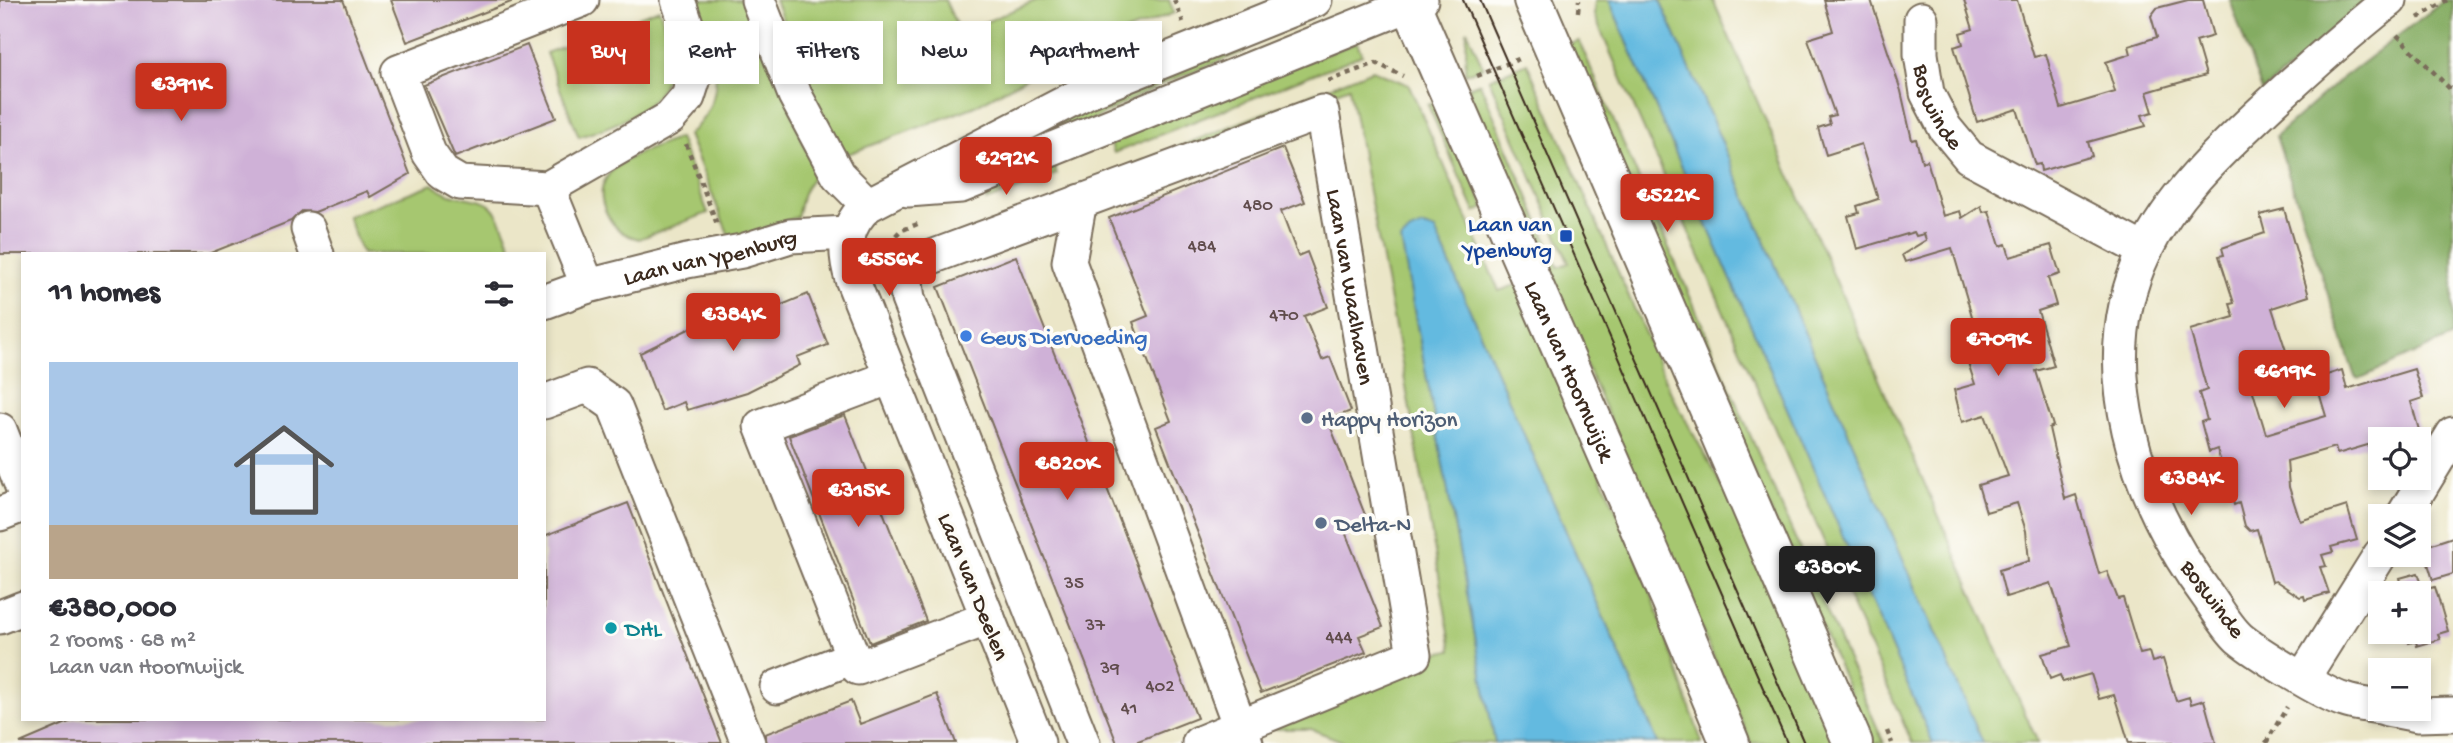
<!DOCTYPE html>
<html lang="en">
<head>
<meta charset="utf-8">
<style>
  :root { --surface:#fff; --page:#f2f2f3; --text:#2b2b33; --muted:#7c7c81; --accent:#c8321e }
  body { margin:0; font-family:"Gochi Hand",sans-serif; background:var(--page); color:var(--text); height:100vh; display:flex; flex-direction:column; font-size:26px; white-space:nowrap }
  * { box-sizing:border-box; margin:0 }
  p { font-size:23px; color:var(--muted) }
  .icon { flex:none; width:38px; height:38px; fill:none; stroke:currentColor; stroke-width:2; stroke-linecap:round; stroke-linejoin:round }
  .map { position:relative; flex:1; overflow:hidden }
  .drawer { position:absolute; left:21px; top:252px; width:525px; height:469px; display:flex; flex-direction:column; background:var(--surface); border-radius:0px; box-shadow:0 4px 10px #0003 }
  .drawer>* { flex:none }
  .banner { position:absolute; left:567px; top:21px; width:665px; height:63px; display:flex; gap:14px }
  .buttons { position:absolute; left:2368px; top:427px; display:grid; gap:14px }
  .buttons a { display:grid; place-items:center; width:63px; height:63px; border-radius:0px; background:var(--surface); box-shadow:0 4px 10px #0003; font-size:35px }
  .price { position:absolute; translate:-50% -60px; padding:0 16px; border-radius:7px; background:var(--accent); color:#fff; font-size:23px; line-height:46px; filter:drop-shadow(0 2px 4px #0008) }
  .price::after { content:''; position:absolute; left:50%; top:42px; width:21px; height:16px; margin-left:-10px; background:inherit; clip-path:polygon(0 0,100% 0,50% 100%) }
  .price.active { background:#222; color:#fff }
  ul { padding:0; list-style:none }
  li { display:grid; align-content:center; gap:14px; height:371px; padding:0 28px }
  li span { display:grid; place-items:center; height:217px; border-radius:0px; color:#555 }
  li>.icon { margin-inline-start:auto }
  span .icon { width:126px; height:126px; fill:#fffc; stroke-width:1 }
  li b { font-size:30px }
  h2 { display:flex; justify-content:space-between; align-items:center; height:84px; padding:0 28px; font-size:30px }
  .pill { padding:0 24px; border-radius:0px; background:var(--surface); box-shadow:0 4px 10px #0003; font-size:24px; line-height:63px }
  .pill.active { background:var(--accent); color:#fff }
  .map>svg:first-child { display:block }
  .green { fill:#a6c770; stroke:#707847; stroke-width:2 }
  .forest { fill:#84ac62; stroke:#606b40; stroke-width:2 }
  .water { fill:#63bae0; stroke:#4f727f; stroke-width:2 }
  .building { fill:#cfb1d7 }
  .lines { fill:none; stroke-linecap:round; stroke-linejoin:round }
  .minor-casing { stroke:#796c5a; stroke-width:37 }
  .major-casing { stroke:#796c5a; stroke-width:42 }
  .path { stroke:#796c5a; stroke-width:4.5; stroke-dasharray:5 5; stroke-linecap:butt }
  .minor { stroke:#fff; stroke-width:33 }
  .major { stroke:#fff; stroke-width:38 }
  .tram { stroke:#3b2a1e; stroke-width:2 }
  .transit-dot { fill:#1a4fb4; stroke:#fdfcf7; stroke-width:2.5 }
  .shop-dot { fill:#3f7fe0; stroke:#fdfcf7; stroke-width:2.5 }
  .service-dot { fill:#5c6f8a; stroke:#fdfcf7; stroke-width:2.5 }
  .culture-dot { fill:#0f9aa8; stroke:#fdfcf7; stroke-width:2.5 }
  .labels { text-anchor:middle; stroke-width:7; stroke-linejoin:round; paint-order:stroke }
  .number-label { font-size:19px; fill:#604c4c }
  .street-label { font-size:23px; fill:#3b2a1e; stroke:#fdfcf7 }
  .transit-label { font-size:23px; fill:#164399; stroke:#fdfcf7; text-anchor:end }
  .shop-label { font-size:23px; fill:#366cbe; stroke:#fdfcf7; text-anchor:start }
  .service-label { font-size:23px; fill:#4e5e75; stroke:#fdfcf7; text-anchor:start }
  .culture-label { font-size:23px; fill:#0d838f; stroke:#fdfcf7; text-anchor:start }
</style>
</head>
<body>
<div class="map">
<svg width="2453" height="743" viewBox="0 0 2453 743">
  <rect width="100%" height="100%" fill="#fdfcf7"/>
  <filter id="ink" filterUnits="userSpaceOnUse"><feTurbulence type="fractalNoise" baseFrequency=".0143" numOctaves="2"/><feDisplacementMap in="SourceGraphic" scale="14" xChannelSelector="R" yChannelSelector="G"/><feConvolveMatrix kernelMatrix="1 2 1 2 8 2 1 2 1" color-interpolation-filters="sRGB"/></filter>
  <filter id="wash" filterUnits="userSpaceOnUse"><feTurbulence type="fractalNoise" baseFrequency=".00686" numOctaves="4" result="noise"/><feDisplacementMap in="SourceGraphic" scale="28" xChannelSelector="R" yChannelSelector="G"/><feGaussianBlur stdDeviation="1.57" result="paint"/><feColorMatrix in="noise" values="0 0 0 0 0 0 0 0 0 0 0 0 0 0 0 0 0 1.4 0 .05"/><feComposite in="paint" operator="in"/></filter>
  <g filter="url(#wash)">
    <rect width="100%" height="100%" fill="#ebe6c8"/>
    <path class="green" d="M694 0H749L815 173 803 193 797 217 731 241 688 135C735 94 712 49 694 0Z
      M775 0H945L960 33 1037 0H1169L1174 13 1067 55 973 107 848 154 833 146Z
      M1595 0H1609L1933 743H1912L1594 15Z
      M1660 0H1713L2038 743H1983Z
      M659 9C689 90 651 114 579 137L546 53Z
      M1467 30 1483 67 1465 74Z
      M1240 41 1243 52 1164 83 1045 144 998 150Z
      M1579 41 1884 743H1872L1567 45Z
      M1357 42 1362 55 1114 153 1109 138Z
      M1527 63 1671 393 1752 541 1840 743H1751L1477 115 1468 88 1480 83 1558 267 1569 263 1489 79Z
      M1372 70 1409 85 1499 291 1518 284 1648 584 1702 743H1658L1435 230 1423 226 1407 272 1495 743H1347L1311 729H1273L1278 723 1432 663 1430 654 1452 650 1402 364 1349 87 1126 174 1118 171Z
      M1438 101 1485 208 1475 212 1428 105Z
      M679 138 708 213 639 239C622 235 613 227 606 212 584 165 648 151 679 138Z
      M1051 160 1057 174 986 201 980 185Z
      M433 184C452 202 481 194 493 208 503 220 508 240 514 254H362L347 216Z"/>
    <path class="forest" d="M2230 0H2374L2262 91Z
      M2445 0H2453V336L2359 379 2355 377 2276 136 2341 79Z"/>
    <path class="water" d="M1609 0H1660L1983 743H1933Z
      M1423 226 1435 230 1658 743H1495L1401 240 1410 231Z"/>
    <g id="blocks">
      <path class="building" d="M0 0H343L410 174 370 197 367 191 315 212 302 211 291 221 208 254H0Z
        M391 0H511V2L407 42Z
        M1824 0H1871L1901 91 1912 140 1916 139 1922 162 1927 160 1943 216 1960 211 1962 218 1981 206 1983 212 1989 211 2000 246 2006 244 2010 257 2051 245 2060 274 2048 278 2056 305 2038 311 2054 366 2036 371 2053 426 2049 428 2065 499 2076 495 2099 574 2107 571 2118 599 2123 598 2140 654 2149 652 2152 662 2163 659 2176 701 2189 697 2191 704 2204 700 2216 743H2129L2114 695 2099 699 2091 674 2063 682 2060 675 2050 679 2042 654 2071 646 2051 583 2006 597 1999 570 2029 561 2026 531 2017 503 1986 512 1978 485 2008 476 1985 415 1962 422 1954 390 1975 384 1957 329 1974 323 1952 248 1905 262 1902 255 1926 240 1924 234 1916 236 1914 232 1857 249 1848 216 1859 213 1857 206 1878 199 1861 144 1826 155 1818 128 1830 124 1828 117 1835 115 1808 39 1833 31Z
        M1964 0H2017L2034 57 2046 54 2061 108 2115 92 2106 62 2131 54 2129 46 2157 37 2151 16 2157 8 2188 0H2203L2213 36 2196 41 2206 75 2147 92 2153 112 2142 115 2146 126 2088 142 2092 156 2041 171 2040 164 2035 165 2017 109 1977 122 1954 47 1963 44 1960 33 1973 29Z
        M527 45 556 118 455 157 424 85Z
        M1283 148 1305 202 1281 211 1298 256 1307 252 1328 307 1304 316 1322 360 1330 357 1351 411 1328 420 1367 520 1344 529 1383 627 1359 636 1366 652 1261 693 1156 427 1171 421 1133 322 1148 316 1109 218Z
        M2284 209 2309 296 2272 308 2289 360 2247 372 2266 434 2326 416 2315 379 2342 370 2347 389 2414 369 2423 398 2411 402 2419 430 2337 454 2335 447 2287 461 2289 487 2300 521 2347 506 2357 540 2331 547 2333 552 2322 555 2326 566 2320 567 2329 593 2305 600 2304 596 2300 597 2276 581 2272 582 2257 529 2250 531 2245 526 2239 503 2234 505 2217 449 2209 452 2201 422 2207 420 2199 393 2207 390 2190 330 2234 317 2230 304 2234 303 2219 256 2224 255 2222 248 2265 233 2260 215Z
        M1016 256 1197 718 1133 743H1117L938 287Z
        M808 294 828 345 797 357 800 365 747 392 687 410 684 402 662 411 640 353 713 317 774 299 777 307Z
        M845 415 926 621 870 643 789 436Z
        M628 503 722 743H20L76 719H544V536Z
        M2453 537V574L2433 580 2423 547Z
        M2418 573 2424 590 2435 587 2448 631 2438 634 2440 639 2417 646 2416 641 2409 643 2405 632H2418V593H2404L2400 578Z
        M937 694 956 743H767L765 734 851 701 860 724Z"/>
    </g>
  </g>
  <g filter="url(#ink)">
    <use href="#blocks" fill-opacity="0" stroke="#796c5a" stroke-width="2"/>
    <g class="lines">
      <g class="minor-casing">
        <g id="minor">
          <path d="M582 0 398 72 429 153 443 173 460 183 548 188 670 118 688 97 696 72V53L678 0"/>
          <path d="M758 0 795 95 838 175 868 205"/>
          <path id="s1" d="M1921 19V54L1927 93 1945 128 1969 157 2145 251"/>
          <path d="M908 190 961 186 1421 0"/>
          <path d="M1080 201 1069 262 1246 743"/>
          <path d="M308 229 317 254"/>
          <path id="s2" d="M588 286 687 261 742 251 790 236 848 233"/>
          <path d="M544 302 588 286 548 188"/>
          <path d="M891 377 761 426 853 657 858 668 988 618"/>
          <path d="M544 402 587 386 614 405 748 743"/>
          <path d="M0 430 23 489"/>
          <path d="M0 514 23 505"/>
          <path d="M2403 516 2453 434"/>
          <path d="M0 617 23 608"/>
          <path d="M2303 678 2380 555"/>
          <path d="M777 687 853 657"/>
          <path d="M2380 707C2368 705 2355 704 2344 700 2325 695 2254 651 2239 638 2227 627 2217 609 2207 595 2137 501 2090 365 2144 253 2173 193 2222 149 2270 104 2309 68 2348 33 2390 0"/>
          <path d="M2387 709 2418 715 2453 714"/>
          <path d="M1038 743 852 279C843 250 844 226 868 205L1086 92 1315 0"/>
          <path id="s3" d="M1083 743 908 299 906 283 909 269 921 261 1322 112 1414 655 1199 743"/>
        </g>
      </g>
      <g class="major-casing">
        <g id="major">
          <path id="s4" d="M1409 0 1671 600 1730 743"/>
          <path d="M1533 0 1853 743"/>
        </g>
      </g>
      <path class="path" d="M1174 0 1183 22
        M1578 12 1579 0
        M2418 18 2447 0
        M2397 35 2453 92
        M1477 76 1521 58
        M1328 81 1376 63 1403 76
        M686 144 717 224
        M882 250 900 231 920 223
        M1887 731 1892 743
        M2266 743 2287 707"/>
      <use href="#minor" class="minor"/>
      <use href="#major" class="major"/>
      <path class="tram" d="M1463 0 1787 743
        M1480 0 1804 743"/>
    </g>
  </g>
  <rect class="transit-dot" x="1559" y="229" width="14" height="14" rx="3.5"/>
  <circle class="shop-dot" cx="966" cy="336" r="7"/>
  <g class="service-dot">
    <circle cx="1307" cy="418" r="7"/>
    <circle cx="1321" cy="523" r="7"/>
  </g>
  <circle class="culture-dot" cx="611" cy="628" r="7"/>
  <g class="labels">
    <g class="number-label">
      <text x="1258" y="210">480</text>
      <text x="1202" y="251">484</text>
      <text x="1284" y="320">470</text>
      <text x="1074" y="588">35</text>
      <text x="1095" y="630">37</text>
      <text x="1339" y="642">444</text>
      <text x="1110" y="673">39</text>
      <text x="1160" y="691">402</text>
      <text x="1129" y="713">41</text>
    </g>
    <g class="street-label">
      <text dy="8" stroke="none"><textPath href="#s1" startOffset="91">Boswinde</textPath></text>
      <text dy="8" stroke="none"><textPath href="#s2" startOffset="126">Laan van Ypenburg</textPath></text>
      <text dy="8" stroke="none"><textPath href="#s3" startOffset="1127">Laan van Waalhaven</textPath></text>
      <text dy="8" stroke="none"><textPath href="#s4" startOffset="404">Laan van Hoornwijck</textPath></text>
      <text transform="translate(975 586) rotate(68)" y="8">Laan van Deelen</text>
      <text transform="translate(2214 598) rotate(53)" y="8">Boswinde</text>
    </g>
    <g class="transit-label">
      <text x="1552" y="231">Laan van<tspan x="1552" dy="26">Ypenburg</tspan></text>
    </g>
    <g class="shop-label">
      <text x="980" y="344">Geus Diervoeding</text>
    </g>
    <g class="service-label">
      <text x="1321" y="426">Happy Horizon</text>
      <text x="1335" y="531">Delta-N</text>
    </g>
    <g class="culture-label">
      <text x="625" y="636">DHL</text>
    </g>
  </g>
</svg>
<div class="buttons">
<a><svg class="icon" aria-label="locate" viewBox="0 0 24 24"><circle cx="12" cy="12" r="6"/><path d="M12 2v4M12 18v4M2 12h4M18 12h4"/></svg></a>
<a><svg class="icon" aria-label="layers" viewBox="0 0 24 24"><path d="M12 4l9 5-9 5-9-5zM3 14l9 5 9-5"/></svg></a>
<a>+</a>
<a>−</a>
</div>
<b class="price" style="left:181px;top:123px">€391K</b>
<b class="price" style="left:1006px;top:197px">€292K</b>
<b class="price" style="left:1667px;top:234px">€522K</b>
<b class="price" style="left:889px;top:298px">€556K</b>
<b class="price" style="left:733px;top:353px">€384K</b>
<b class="price" style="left:1998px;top:378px">€709K</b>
<b class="price" style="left:2284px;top:410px">€619K</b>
<b class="price" style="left:1067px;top:502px">€820K</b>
<b class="price" style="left:2191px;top:517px">€384K</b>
<b class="price" style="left:858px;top:529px">€315K</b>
<b class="price active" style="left:1827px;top:606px">€380K</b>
<div class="banner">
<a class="pill active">Buy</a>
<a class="pill">Rent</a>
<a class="pill">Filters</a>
<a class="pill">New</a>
<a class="pill">Apartment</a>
</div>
<section class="drawer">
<h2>11 homes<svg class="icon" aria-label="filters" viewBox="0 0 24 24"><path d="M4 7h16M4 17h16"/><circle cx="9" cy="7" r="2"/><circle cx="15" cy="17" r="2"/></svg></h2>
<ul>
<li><span style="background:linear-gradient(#a9c7e8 75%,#b9a48a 0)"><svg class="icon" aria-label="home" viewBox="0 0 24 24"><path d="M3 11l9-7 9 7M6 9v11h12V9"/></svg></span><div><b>€380,000</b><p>2 rooms · 68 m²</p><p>Laan van Hoornwijck</p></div></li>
</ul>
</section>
</div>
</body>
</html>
